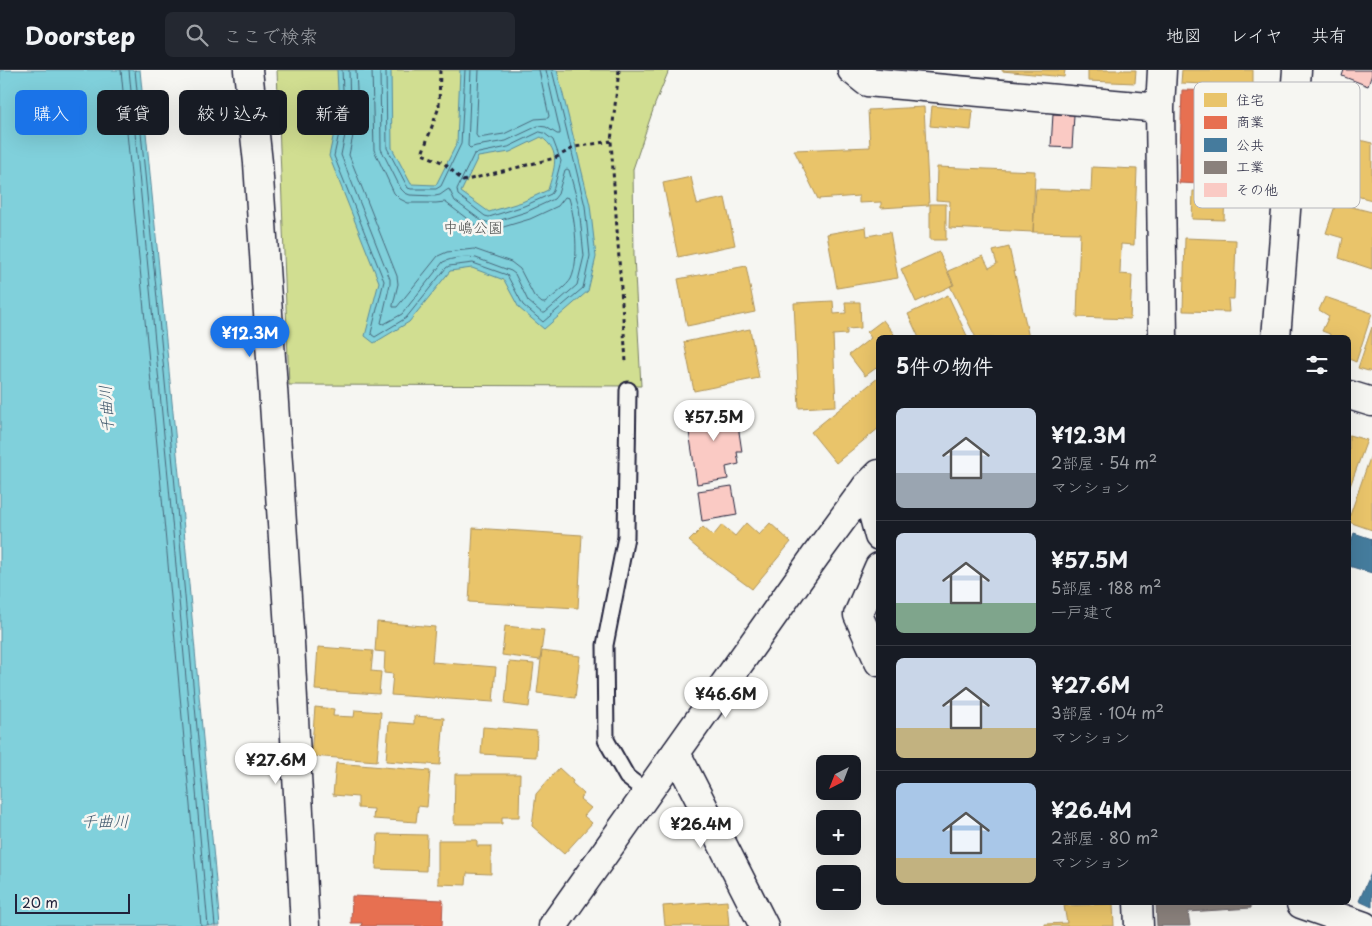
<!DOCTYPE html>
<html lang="ja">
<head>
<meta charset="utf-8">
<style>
  :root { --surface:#171b24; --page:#242831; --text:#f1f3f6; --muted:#9ea1a6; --line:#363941; --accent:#1a73e8 }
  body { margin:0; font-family:"Playpen Sans","Klee One",sans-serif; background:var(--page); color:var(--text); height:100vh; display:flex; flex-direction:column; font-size:19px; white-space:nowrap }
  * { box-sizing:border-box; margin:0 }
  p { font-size:16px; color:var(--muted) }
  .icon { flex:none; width:28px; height:28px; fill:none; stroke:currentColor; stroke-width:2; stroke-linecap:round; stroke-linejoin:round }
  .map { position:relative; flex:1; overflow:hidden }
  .drawer { position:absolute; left:876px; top:265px; width:475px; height:570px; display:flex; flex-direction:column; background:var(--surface); border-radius:8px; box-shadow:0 5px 20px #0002 }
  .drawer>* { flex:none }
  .guide { position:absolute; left:15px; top:20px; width:475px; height:45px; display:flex; gap:10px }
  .needle { width:32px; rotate:222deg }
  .controls { position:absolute; left:816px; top:685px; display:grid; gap:10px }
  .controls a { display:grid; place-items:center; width:45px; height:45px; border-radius:8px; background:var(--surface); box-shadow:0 5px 20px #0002; font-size:25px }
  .scale { position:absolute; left:15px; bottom:12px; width:115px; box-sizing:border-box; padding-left:5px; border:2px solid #22223b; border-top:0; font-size:14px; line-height:18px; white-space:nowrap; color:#22223b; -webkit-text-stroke:4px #f6f6f2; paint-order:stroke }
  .price { position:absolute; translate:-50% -42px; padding:0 11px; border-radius:18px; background:#fff; color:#222; font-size:16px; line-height:32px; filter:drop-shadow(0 1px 2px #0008) }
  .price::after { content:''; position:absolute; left:50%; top:30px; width:15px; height:11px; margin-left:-8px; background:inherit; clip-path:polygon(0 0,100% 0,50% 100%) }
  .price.selected { background:var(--accent); color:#fff }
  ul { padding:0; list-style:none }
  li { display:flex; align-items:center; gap:15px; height:125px; padding:0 20px }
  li+li { border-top:1px solid var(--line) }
  li span { display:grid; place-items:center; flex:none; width:140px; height:100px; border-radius:8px; color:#555 }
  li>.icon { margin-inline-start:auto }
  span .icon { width:60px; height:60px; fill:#fffc; stroke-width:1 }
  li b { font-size:21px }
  h2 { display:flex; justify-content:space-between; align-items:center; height:60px; padding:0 20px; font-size:21px }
  .tag { padding:0 18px; border-radius:8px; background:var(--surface); box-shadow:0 5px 20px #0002; font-size:18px; line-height:45px }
  .tag.selected { background:var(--accent); color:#fff }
  header { display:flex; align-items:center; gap:30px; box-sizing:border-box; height:70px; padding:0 25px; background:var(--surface); border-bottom:1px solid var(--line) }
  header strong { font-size:24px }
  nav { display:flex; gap:28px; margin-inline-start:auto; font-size:18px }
  .search { width:350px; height:45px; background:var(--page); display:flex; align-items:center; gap:12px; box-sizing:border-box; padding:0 18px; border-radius:8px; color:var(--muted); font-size:19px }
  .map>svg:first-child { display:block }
  .green { fill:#d1de91; stroke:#7a8066 }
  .water { fill:#80d0db; stroke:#5a8a9b; fill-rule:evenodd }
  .homes { fill:#e9c46a; stroke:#ad935c }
  .shops { fill:#e76f51; stroke:#ac584a }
  .public { fill:#457b9d; stroke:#3a6080 }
  .industry { fill:#8a817c; stroke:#6b6468 }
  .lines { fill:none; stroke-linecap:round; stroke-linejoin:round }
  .shore { stroke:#48687b; stroke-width:1 }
  .building { fill:#facac4; stroke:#22223b }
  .lane-casing { stroke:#22223b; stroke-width:19 }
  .street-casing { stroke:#22223b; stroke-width:31 }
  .secondary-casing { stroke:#22223b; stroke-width:31 }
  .path { stroke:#22223b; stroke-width:3; stroke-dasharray:4 4; stroke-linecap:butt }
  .lane { stroke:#f6f6f2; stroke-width:15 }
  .street { stroke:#f6f6f2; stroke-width:28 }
  .secondary { stroke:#f6f6f2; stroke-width:28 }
  .labels { text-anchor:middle; stroke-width:5; stroke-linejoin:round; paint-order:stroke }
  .park-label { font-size:15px; fill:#4e5150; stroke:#f6f6f2 }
  .water-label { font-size:16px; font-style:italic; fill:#3e566b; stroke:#f6f6f2 }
  .key { fill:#f6f6f2; stroke:#b6b6bb; stroke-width:1 }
  .key-label { font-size:14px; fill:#22223b }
</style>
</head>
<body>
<header>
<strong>Doorstep</strong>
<div class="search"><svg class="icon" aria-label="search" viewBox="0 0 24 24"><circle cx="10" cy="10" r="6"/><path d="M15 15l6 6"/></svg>ここで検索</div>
<nav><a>地図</a><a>レイヤ</a><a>共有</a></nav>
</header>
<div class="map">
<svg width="1372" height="856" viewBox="0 0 1372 856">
  <rect width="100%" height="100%" fill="#f6f6f2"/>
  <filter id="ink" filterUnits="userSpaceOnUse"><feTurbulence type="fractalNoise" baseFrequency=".02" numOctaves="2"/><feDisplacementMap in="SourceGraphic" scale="10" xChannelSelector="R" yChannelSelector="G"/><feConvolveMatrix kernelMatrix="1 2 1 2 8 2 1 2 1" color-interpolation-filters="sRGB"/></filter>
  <g filter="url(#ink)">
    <path class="green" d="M277 0H669L655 34 633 99 634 186 641 316 289 315Z"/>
    <path class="water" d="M0 0H140L180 415 220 856H0Z
      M337 0H391L392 78 411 114 436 115 457 73 460 0H557L590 135 596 187 588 221 544 259 519 238 504 210 472 198 450 201 409 252 374 273 365 266 379 212 329 86 339 39ZM541 67C562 81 554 99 548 120L522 132 489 142 461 122 478 87 510 82Z"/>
    <path class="homes" d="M1002 0H1065L1064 7 1002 1Z
      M1088 0H1136L1135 13 1088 11Z
      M1182 0H1253V16L1181 13Z
      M932 36 973 40 971 60 930 56Z
      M924 37 929 135 881 138V132L859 133V126L818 129 794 80 870 77 868 40Z
      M1351 68 1372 73V130L1337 121Z
      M937 97 1035 101 1033 162 949 158 950 131 936 130Z
      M1092 97 1137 99 1134 175 1121 174 1120 204 1132 205 1130 249 1077 247 1080 163 1033 162 1036 119 1091 121Z
      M691 107 697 134 725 128 735 175 678 187 663 113Z
      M1193 121 1225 123 1224 150 1192 149Z
      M1336 133 1372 142V199L1339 188 1343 168 1326 163Z
      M930 134H946V170H930Z
      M866 157 867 166 890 162 898 208 837 218 827 164Z
      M1185 168 1236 170 1234 229H1228L1229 242 1183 241Z
      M1009 177 1029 268H976L950 216 954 215 948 201 983 186 989 198 997 194 993 181Z
      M939 182 953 215 916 232 901 199Z
      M746 196 755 242 687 256 678 209Z
      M948 225 968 268H919L908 244Z
      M1325 227 1372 243 1356 292 1349 289V268H1329L1330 264 1322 261 1329 246 1319 240Z
      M833 231 834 244 846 243 845 232H860L861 258 847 259V264L833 265 836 336 799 338 794 233Z
      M883 250 897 268H879V296L865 306 849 285 871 268 867 262Z
      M1372 257V302L1358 298Z
      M750 259 759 308 694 321 684 272Z
      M879 307V358L836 393 811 362Z
      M1349 365 1367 370 1349 419Z
      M1372 382V460L1349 452V448Z
      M746 453 759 465 770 453 791 472 752 519 703 483 689 471 703 457 713 466 722 455 735 466Z
      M473 458 582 465 578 538 469 532Z
      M377 552 435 557 432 592 496 597 493 632 391 625 393 604 384 603 385 582 375 581Z
      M505 556 544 560 540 590 502 585Z
      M318 577 373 581 371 601 381 602 379 624 315 620Z
      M542 581 580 586 575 628 537 623Z
      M509 592 534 594 529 637 505 634Z
      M315 637 334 639 333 646 354 647 355 640 381 642 377 691 311 686Z
      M414 646 444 648 440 695 386 691 389 652 414 654Z
      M483 657 537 661 536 687 481 684Z
      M336 693 430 701 427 737 418 736 416 752 373 749 374 739 358 738V727L333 725Z
      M559 698 573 711 572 713 584 724 580 729 591 738 584 746 592 753 564 784 532 756 536 724Z
      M455 704H520L519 747H502V754H454Z
      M378 764 427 765 426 801 376 799Z
      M438 770H477V776H491V804L467 803 466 815 438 814Z
      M727 831 729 856H665L663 836Z
      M1113 834 1114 856H1045V854L1067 853 1064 836Z"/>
    <path class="shops" d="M1182 20 1227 21 1223 115 1179 113Z
      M352 826 443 830 442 856H361L362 853H351Z"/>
    <path class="public" d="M1354 463 1372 469V503L1349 496V478Z
      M1372 801V837L1359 831Z"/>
    <path class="industry" d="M1156 832H1251V838L1188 842 1190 856H1157Z"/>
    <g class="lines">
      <path class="shore" d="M121 0 161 417 201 856
        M129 0 169 417 208 856
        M135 0 175 416 215 856
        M342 0 344 40 334 86 384 211 371 263 372 265 375 267 406 248 446 198 449 196 473 193 507 205 523 235 543 252 583 218 590 186 585 136 552 0
        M349 0 350 40 341 85 390 209V214L381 253 384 254 402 244 443 192C452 188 466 186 476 188L511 201 515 204 528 231 542 243H545L577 215 584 186 579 137 569 100 567 99 565 100 558 124 554 129 526 142 491 153 482 151 455 131 449 119 447 120 440 125 435 126 410 125 405 123 401 119 381 79 380 0
        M356 0 358 41 349 85 397 206 398 214 393 235V237H397L438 186 447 182 474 179 511 192 520 199 534 226 542 233H545C551 228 568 215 571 209 580 190 575 148 569 128L565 127 558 136 530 149 490 161 483 160 478 157 445 132 436 133H408L400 129 394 123 374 80 372 0
        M386 0 387 78 408 118 411 119H436L441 116 461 74 465 0
        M471 0 468 76 470 78 476 76 506 71 538 56 546 57 557 64H560V61L546 0
        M479 0 476 65 478 68 504 64 535 49 548 48 549 46 539 0
        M540 62 544 63 553 70 561 91 553 121 551 124 524 136 489 147 485 146 458 125 457 119 474 84 508 77Z"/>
    </g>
    <path class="building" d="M1344 0H1372V4L1368 16 1342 6Z
      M1053 44 1074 45 1072 78 1051 77Z
      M735 335 742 382H737L739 394 726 397 728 409 697 414 686 342Z
      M732 416 737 445 702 451 698 421Z"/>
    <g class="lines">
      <g class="lane-casing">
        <path id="lane" d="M628 320 626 467 605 575 606 670 627 707 648 723"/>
      </g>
      <g class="street-casing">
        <path id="street" d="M248 0 258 93 290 573 305 856
          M852 0 867 12 1160 38
          M1162 0 1160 38 1163 268
          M866 417 879 466
          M879 497 858 545 879 592
          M676 683 764 856
          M1138 832 1139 856
          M1301 834 1364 856"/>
      </g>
      <g class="secondary-casing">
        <path id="secondary" d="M1276 268 1297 0
          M1349 325 1372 332
          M553 856 816 485 866 417 879 404"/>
      </g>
      <path class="path" d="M440 0 439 37 422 84 444 93 463 111 555 88 575 77 611 71
        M619 0 611 71 626 292"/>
      <use href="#lane" class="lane"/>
      <use href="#street" class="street"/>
      <use href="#secondary" class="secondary"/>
    </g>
  </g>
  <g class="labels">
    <g class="park-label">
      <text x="473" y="163">中嶋公園</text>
    </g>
    <g class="water-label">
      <text transform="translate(106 339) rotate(-93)" y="6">千曲川</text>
      <text x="105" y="757">千曲川</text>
    </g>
  </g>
  <rect x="1194" y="12" width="166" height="126" rx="8" class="key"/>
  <rect x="1204" y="23" width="23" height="14" fill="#e9c46a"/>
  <rect x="1204" y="46" width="23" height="13" fill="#e76f51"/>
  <rect x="1204" y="68" width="23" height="14" fill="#457b9d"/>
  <rect x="1204" y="91" width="23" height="13" fill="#8a817c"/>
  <rect x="1204" y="113" width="23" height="14" fill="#facac4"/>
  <g class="key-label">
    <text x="1236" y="35">住宅</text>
    <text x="1236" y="57">商業</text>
    <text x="1236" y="80">公共</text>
    <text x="1236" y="102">工業</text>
    <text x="1236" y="125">その他</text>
  </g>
</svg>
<div class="controls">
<a><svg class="needle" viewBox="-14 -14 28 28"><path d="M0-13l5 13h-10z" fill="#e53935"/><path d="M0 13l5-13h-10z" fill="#9ea1a6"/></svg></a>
<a>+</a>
<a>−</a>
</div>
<div class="scale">20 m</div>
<b class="price selected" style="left:250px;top:288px">¥12.3M</b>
<b class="price" style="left:714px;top:372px">¥57.5M</b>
<b class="price" style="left:726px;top:649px">¥46.6M</b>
<b class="price" style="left:276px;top:715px">¥27.6M</b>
<b class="price" style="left:701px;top:779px">¥26.4M</b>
<div class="guide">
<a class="tag selected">購入</a>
<a class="tag">賃貸</a>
<a class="tag">絞り込み</a>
<a class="tag">新着</a>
</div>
<section class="drawer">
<h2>5件の物件<svg class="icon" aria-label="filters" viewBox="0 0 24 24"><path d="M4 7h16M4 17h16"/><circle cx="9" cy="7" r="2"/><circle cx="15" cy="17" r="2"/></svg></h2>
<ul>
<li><span style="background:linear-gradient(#c9d6e8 65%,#9aa5b1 0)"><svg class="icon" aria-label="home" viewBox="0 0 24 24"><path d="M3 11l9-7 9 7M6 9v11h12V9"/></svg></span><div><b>¥12.3M</b><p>2部屋 · 54 m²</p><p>マンション</p></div></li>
<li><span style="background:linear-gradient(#c9d6e8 70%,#7fa58c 0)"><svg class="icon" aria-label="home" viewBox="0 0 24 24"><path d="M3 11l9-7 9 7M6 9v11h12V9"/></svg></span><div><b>¥57.5M</b><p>5部屋 · 188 m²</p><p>一戸建て</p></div></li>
<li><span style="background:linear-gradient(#c9d6e8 70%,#c2b280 0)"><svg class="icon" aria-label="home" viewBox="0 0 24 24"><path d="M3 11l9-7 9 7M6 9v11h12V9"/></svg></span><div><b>¥27.6M</b><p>3部屋 · 104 m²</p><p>マンション</p></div></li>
<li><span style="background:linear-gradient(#a9c7e8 75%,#c2b280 0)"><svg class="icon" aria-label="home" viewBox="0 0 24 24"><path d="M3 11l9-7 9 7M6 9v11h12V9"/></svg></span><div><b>¥26.4M</b><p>2部屋 · 80 m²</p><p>マンション</p></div></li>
</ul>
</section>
</div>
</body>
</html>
